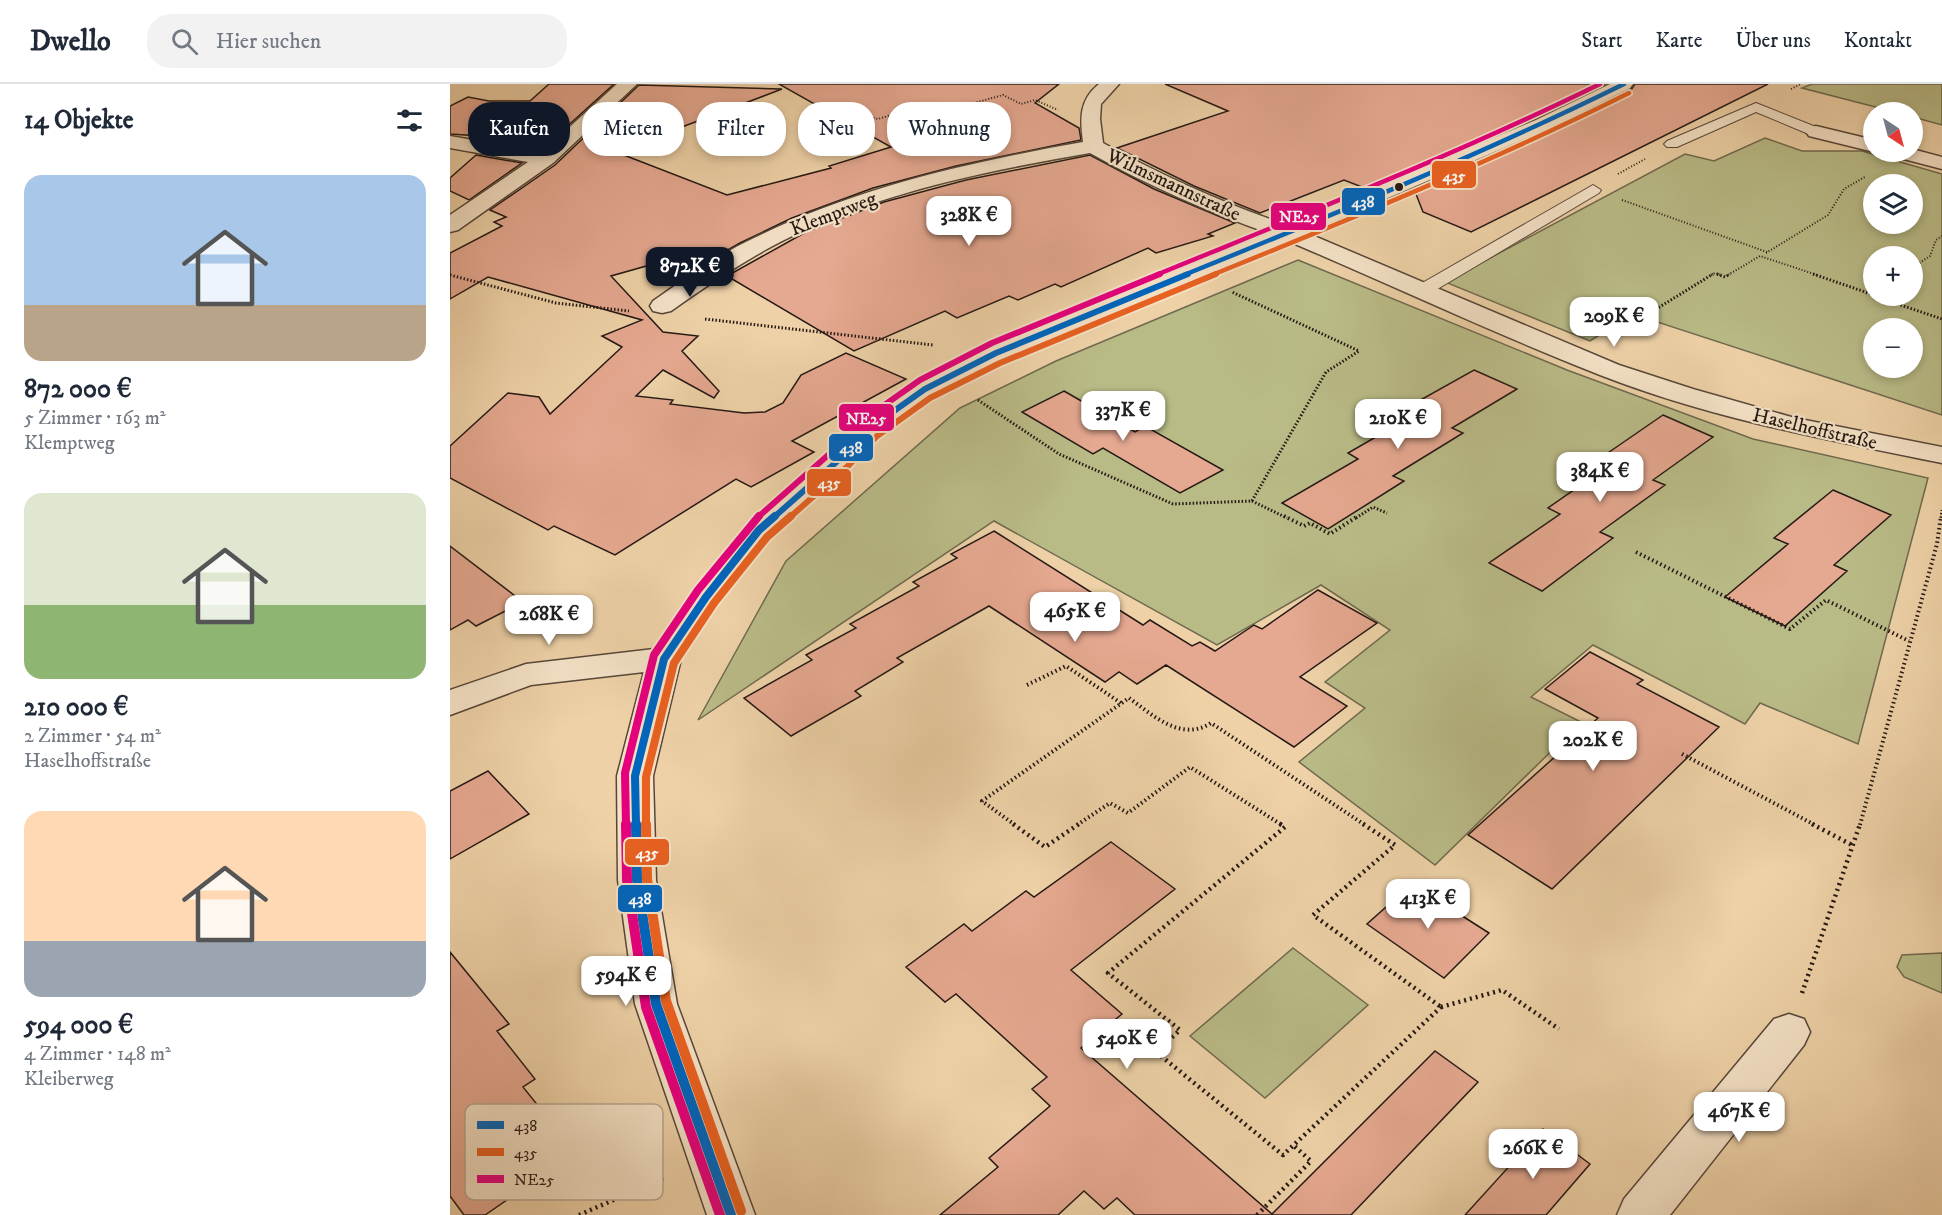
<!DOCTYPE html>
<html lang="de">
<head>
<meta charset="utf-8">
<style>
  :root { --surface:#fff; --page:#f2f2f3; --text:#1f2937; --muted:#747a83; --line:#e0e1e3; --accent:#111827 }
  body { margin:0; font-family:"IM FELL DW Pica",serif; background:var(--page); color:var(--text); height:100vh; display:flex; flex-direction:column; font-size:22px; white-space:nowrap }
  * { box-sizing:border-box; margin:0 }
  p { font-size:20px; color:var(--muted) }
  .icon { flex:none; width:33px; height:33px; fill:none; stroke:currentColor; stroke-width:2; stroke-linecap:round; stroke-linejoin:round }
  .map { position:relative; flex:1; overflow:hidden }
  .side { display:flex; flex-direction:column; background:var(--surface); width:450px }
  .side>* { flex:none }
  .guide { position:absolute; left:18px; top:18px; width:570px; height:54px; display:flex; gap:12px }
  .needle { width:39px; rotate:144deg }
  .fabs { position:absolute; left:1413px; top:18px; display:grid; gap:12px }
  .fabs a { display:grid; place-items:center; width:60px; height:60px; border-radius:50%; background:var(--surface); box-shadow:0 3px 9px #0003; font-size:30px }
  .price { position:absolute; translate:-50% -51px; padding:0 14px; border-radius:12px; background:#fff; color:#222; font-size:20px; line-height:39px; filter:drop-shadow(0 2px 3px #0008) }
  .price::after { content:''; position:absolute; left:50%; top:36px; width:18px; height:14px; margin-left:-9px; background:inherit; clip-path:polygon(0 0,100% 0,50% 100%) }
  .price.on { background:var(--accent); color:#fff }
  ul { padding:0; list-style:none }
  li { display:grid; align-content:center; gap:12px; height:318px; padding:0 24px }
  li span { display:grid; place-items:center; height:186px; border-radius:18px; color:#555 }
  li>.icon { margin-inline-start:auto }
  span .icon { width:108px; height:108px; fill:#fffc; stroke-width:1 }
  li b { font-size:26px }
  h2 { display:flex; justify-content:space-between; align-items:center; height:72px; padding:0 24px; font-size:26px }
  .tag { padding:0 21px; border-radius:24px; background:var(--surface); box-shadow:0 3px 9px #0003; font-size:21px; line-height:54px }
  .tag.on { background:var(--accent); color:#fff }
  header { display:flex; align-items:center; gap:36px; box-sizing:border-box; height:84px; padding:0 30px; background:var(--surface); border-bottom:2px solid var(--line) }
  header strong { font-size:28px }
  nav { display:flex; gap:33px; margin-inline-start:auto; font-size:21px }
  .search { width:420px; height:54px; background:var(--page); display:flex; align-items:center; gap:15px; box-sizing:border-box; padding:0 21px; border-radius:24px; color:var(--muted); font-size:22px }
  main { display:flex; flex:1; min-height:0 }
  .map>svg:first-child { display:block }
  .green { fill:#b9bb87; stroke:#6f6a4e; stroke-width:1.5; fill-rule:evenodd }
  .building { fill:#e5a890; stroke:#251914; stroke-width:1.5 }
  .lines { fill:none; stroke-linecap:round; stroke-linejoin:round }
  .lane-casing { stroke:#574739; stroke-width:2 }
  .street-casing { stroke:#574739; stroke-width:3 }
  .path-far3 { stroke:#251914; stroke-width:2; stroke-dasharray:1 2; stroke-linecap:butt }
  .path-far2 { stroke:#251914; stroke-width:3; stroke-dasharray:1.5 2; stroke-linecap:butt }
  .path-far1 { stroke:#251914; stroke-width:4; stroke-dasharray:1.5 3; stroke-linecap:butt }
  .path { stroke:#251914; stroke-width:4.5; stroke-dasharray:2 4; stroke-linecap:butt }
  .lane { fill:#f4e1c6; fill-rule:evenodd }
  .street { fill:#f4e1c6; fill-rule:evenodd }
  .bus-1-far3-casing { stroke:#f4e1c6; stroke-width:8 }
  .bus-1-far2-casing { stroke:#f4e1c6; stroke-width:10 }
  .bus-1-far1-casing { stroke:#f4e1c6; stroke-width:12 }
  .bus-1-casing { stroke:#f4e1c6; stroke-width:14 }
  .bus-2-far3-casing { stroke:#f4e1c6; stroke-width:8 }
  .bus-2-far2-casing { stroke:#f4e1c6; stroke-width:10 }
  .bus-2-far1-casing { stroke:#f4e1c6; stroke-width:12 }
  .bus-2-casing { stroke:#f4e1c6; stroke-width:14 }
  .bus-3-far3-casing { stroke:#f4e1c6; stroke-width:8 }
  .bus-3-far2-casing { stroke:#f4e1c6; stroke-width:10 }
  .bus-3-far1-casing { stroke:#f4e1c6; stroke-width:12 }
  .bus-3-casing { stroke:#f4e1c6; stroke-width:14 }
  .bus-1-far3 { stroke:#0065bd; stroke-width:4.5 }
  .bus-1-far2 { stroke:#0065bd; stroke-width:6 }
  .bus-1-far1 { stroke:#0065bd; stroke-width:8 }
  .bus-1 { stroke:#0065bd; stroke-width:10 }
  .bus-2-far3 { stroke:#e86121; stroke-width:4.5 }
  .bus-2-far2 { stroke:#e86121; stroke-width:6 }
  .bus-2-far1 { stroke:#e86121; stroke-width:8 }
  .bus-2 { stroke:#e86121; stroke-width:10 }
  .bus-3-far3 { stroke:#e5007d; stroke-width:4.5 }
  .bus-3-far2 { stroke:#e5007d; stroke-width:6 }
  .bus-3-far1 { stroke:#e5007d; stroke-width:8 }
  .bus-3 { stroke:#e5007d; stroke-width:10 }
  .bus-dot { fill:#251914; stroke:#f4e1c6; stroke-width:2 }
  .labels { text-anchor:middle; stroke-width:4.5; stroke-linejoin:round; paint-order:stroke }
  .far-street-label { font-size:20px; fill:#251914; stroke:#f4e1c6 }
  .key { fill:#f4e1c6; stroke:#b6a591; stroke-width:1.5 }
  .key-label { font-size:16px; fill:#251914 }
  .line-badge { stroke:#f4e1c6; stroke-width:2 }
  .badge-label { font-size:16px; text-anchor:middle; font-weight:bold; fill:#fff }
</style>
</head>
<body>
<header>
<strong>Dwello</strong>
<div class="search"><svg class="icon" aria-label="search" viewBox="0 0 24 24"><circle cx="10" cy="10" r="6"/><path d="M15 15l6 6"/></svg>Hier suchen</div>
<nav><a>Start</a><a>Karte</a><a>Über uns</a><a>Kontakt</a></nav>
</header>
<main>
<section class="side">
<h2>14 Objekte<svg class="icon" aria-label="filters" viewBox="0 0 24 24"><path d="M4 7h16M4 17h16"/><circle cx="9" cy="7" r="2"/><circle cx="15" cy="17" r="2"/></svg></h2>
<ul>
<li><span style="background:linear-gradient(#a9c7e8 70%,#b9a48a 0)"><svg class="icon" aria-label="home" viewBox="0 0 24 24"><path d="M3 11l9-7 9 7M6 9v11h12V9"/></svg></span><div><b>872 000 €</b><p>5 Zimmer · 163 m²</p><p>Klemptweg</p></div></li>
<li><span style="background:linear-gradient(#dfe7d0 60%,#8fb573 0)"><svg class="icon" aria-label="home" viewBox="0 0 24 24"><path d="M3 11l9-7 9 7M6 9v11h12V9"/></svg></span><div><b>210 000 €</b><p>2 Zimmer · 54 m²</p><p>Haselhoffstraße</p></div></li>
<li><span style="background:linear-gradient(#ffd9b3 70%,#9aa5b1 0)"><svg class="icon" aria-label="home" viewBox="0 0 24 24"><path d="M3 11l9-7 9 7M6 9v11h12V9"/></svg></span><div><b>594 000 €</b><p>4 Zimmer · 148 m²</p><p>Kleiberweg</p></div></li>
</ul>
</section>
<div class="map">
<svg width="1492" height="1131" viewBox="0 0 1492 1131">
  <rect width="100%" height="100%" fill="#eed1a7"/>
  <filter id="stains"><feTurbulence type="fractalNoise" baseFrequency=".00333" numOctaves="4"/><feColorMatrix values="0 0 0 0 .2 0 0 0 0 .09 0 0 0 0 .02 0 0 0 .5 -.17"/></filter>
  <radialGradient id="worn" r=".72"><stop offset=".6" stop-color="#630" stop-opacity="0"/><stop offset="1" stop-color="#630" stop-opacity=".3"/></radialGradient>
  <path class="green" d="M1362 0H1492V41L1463 33 1462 28H1445L1352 4Z
    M1315 54 1352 67H1412L1492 90V331L1183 230 1140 257 995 198 1235 70 1264 77ZM1424 100H1462V140H1424ZM1424 172H1462V212H1424ZM1424 244H1462V284H1424Z
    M848 176 1117 286 1303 355 1478 394 1408 660 1310 619 1295 640 1143 561 1081 613 1131 638 985 781 849 678 915 624 875 598 940 546 871 501 767 561 544 437 248 636 336 477 510 324 606 277Z
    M843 864 918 921 815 1014 740 952Z
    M1492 869V909L1454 893 1447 883 1452 871Z"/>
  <path class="building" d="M99 0H164L91 66 41 57 45 53 0 50V22L18 13 39 17H80Z
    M329 0H609L585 19 629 44 631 56 506 82 423 104 342 134 290 159 255 179 239 170 161 192 213 248 248 252 232 267 269 307 264 314 213 286 186 312 223 316 220 320 294 329 315 328 333 319 351 291 396 269 456 295 342 357 364 368 301 403 286 395 165 471 104 442 98 446 0 394V362L58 309 89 313 100 330 172 263 152 252 192 236 38 193 0 215V169L52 142 44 138 56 133 40 126 105 81 189 1 332 5 166 68 277 111 381 84 379 82 441 63Z
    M715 0H1155L1085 34 917 105 894 96 810 129 744 102 667 64 778 27Z
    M1185 0H1318L1021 148 973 128 964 105 1101 46 1181 6Z
    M26 71 72 79 19 116 0 107V94Z
    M640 71 704 105 785 139 758 150 763 152 706 169 698 164 611 203 605 200 568 216 559 212 507 234 495 227 404 267 277 192 356 148 434 118 516 96Z
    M1024 286 1067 305 1002 344 1013 349 943 392 954 397 878 445 832 419 908 375 898 369 969 328 958 323Z
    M614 307 685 348 695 342 773 386 730 409 653 364 643 370 572 328Z
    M1213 331 1263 353 1203 396 1215 401 1150 448 1163 454 1092 507 1039 479 1110 430 1098 424 1164 378 1152 373Z
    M1383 406 1441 431 1384 481 1397 487 1335 542 1275 513 1338 460 1324 454Z
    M544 447 693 541 700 536 742 562 750 558 765 567 804 541 812 545 868 506 927 539 850 593 897 622 844 663 716 581 687 600 669 588 655 598 539 522 447 574 453 578 405 607 411 612 341 652 294 614 362 576 356 571 406 544 400 540 469 502 463 498 507 474 501 470Z
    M0 462 73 518 26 542 18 536 0 546Z
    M1140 568 1193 596 1187 600 1269 643 1102 805 1018 751 1148 634 1095 605Z
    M38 687 79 730 0 775V707Z
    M661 758 725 805 621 886 672 930 631 964 822 1130 985 967 1028 998 901 1131H685L667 1114 654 1125 634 1107 608 1131H490L548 1083 539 1074 600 1022 582 1005 597 993 506 910 495 918 456 883 514 840 522 847 576 807 584 813Z
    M962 800 1039 849 994 894 917 840Z
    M0 868 59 940 47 947 85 995 73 1003 126 1069 35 1131H14L0 1112Z
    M1093 1045 1140 1080 1096 1131H1015Z"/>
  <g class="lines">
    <g class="lane-casing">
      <path id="lane" d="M1306 19 1371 45 1374 48 1371 51H1361L1306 28 1227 63H1217L1214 60 1217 57Z
        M1143 101 1151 106 1149 109 979 210H967L964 206 967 202Z"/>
    </g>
    <g class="street-casing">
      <path id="street" d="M167 0H187L103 79 8 146 0 148V131L78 78 0 64V52L92 68Z
        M649 0H669L651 20 650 35 653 59C712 92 773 119 837 141L1086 36 1160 0H1183L1180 4 1100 44 857 149 1169 281 1243 305 1345 334 1492 363V379C1377 356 1260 334 1150 291 1045 250 942 201 838 157L555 274 484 311 430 350 402 379 320 452 268 519 231 575 203 692 206 796 227 920 305 1131H257L185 920 168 796 167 692 194 588 81 601 0 631V606L76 580 204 565 245 506 298 440 382 367 410 338 466 299 537 264 818 149C756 127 697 101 640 69 530 88 416 111 317 165 283 184 252 205 221 227L212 229 203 227 200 222 203 217C236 194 268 171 304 154 408 103 520 78 633 58 630 35 629 16 649 0Z
        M1366 42 1424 56V68H1426H1424L1359 52 1356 48 1359 44Z
        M1462 65 1492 73V85L1442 72 1439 68H1462Z
        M1339 930 1354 935 1360 948 1354 961 1220 1131H1167L1174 1115 1324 935Z"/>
    </g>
    <path class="path-far3" d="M1341 5 1351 0
      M403 29 428 35 448 29 524 19 553 11 571 20 585 16 608 26
      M1168 90 1195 75
      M1172 116 1317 168
      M1316 169 1378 131 1394 105 1415 93
      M1462 184 1480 172 1486 156 1492 152
      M1261 191 1265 189 1271 191
      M1278 191 1310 172 1367 191"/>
    <path class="path-far2" d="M1267 190 1275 193 1280 190
      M1363 190 1424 211
      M0 191 106 219 179 227
      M1424 212 1492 235
      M255 235 483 261
      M1164 251 1263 190
      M528 316 609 370 723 420 802 417 876 288 909 267 782 208
      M802 417 837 434
      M906 434 923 423 937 429
      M1491 434 1492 426"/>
    <path class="path-far1" d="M834 432 854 442 860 439 880 450 908 432
      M1186 468 1340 545 1376 516 1459 557
      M577 601 616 582 671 619
      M1232 670 1365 741
      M565 741 532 717 679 614C704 632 731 658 761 639L915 741
      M627 741 660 719 678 729 740 683 832 741
      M1410 741 1487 460 1491 432"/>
    <path class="path" d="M563 740 595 763 629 740
      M830 740 835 743 658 889 730 946 706 968 833 1071 991 923
      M913 740 945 761 863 831 991 923
      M1362 740 1404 762
      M1352 909 1410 740
      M991 923 1052 906 1109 945
      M129 1131 216 1093
      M807 1131 861 1077 843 1061"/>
    <use href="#lane" class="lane"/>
    <use href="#street" class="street"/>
    <g class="bus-1-far3-casing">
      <path id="bus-1-far3" d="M734 191C882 131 1030 71 1174 0"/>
    </g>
    <g class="bus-1-far2-casing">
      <path id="bus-1-far2" d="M323 434 392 373 420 344 475 305 546 269 738 190"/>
    </g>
    <g class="bus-1-far1-casing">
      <path id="bus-1-far1" d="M186 741 185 692 214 575 256 513 309 446 325 432"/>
    </g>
    <g class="bus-1-casing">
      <path id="bus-1" d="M186 740 187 796 206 920 281 1131"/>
    </g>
    <g class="bus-2-far3-casing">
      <path id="bus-2-far3" d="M762 191C903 134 1043 77 1179 9"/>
    </g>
    <g class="bus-2-far2-casing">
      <path id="bus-2-far2" d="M339 434 399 381 427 352 480 314 550 279 766 190"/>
    </g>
    <g class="bus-2-far1-casing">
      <path id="bus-2-far1" d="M196 741V693L224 579 264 519 317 453 341 432"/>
    </g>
    <g class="bus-2-casing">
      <path id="bus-2" d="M196 740 197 795 216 917 291 1127"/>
    </g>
    <g class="bus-3-far3-casing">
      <path id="bus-3-far3" d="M706 191C855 130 1005 71 1150 0"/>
    </g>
    <g class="bus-3-far2-casing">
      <path id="bus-3-far2" d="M307 434 385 365 413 336 470 296 542 259 710 190"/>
    </g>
    <g class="bus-3-far1-casing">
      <path id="bus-3-far1" d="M176 741 175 689 204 571 248 506 309 432"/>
    </g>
    <g class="bus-3-casing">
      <path id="bus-3" d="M176 740 177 796 196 923 270 1131"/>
    </g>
    <use href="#bus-1-far3" class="bus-1-far3"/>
    <use href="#bus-1-far2" class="bus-1-far2"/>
    <use href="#bus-1-far1" class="bus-1-far1"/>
    <use href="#bus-1" class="bus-1"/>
    <use href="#bus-2-far3" class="bus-2-far3"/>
    <use href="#bus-2-far2" class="bus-2-far2"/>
    <use href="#bus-2-far1" class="bus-2-far1"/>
    <use href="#bus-2" class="bus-2"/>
    <use href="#bus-3-far3" class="bus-3-far3"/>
    <use href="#bus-3-far2" class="bus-3-far2"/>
    <use href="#bus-3-far1" class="bus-3-far1"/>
    <use href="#bus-3" class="bus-3"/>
  </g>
  <circle class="bus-dot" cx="949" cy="103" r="5"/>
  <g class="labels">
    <g class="far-street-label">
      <text transform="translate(724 100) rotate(25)" y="7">Wilmsmannstraße</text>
      <text transform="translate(383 129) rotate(-21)" y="7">Klemptweg</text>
      <text transform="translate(1365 344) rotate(13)" y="7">Haselhoffstraße</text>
    </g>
  </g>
  <rect x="15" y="1020" width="198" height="96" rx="9" class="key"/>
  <rect x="27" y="1037" width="27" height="8" fill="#0065bd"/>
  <rect x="27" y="1064" width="27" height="8" fill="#e86121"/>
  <rect x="27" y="1091" width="27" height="8" fill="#e5007d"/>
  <g class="key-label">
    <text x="64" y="1047">438</text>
    <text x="64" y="1074">435</text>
    <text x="64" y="1101">NE25</text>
  </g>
  <g class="line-badge">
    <rect x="981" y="76" width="46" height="29" rx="6" fill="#e86121"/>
    <rect x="891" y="103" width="45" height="29" rx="6" fill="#0065bd"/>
    <rect x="820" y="118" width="57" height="29" rx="6" fill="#e5007d"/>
    <rect x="388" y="319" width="57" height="29" rx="6" fill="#e5007d"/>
    <rect x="378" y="349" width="46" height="29" rx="6" fill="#0065bd"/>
    <rect x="356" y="384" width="46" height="29" rx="6" fill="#e86121"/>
    <rect x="174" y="754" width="46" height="28" rx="6" fill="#e86121"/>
    <rect x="167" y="800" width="46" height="29" rx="6" fill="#0065bd"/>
  </g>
  <g class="badge-label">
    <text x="1004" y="97">435</text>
    <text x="913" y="123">438</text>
    <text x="849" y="138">NE25</text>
    <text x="416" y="340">NE25</text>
    <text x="401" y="369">438</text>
    <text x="379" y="404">435</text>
    <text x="197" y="774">435</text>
    <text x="190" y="820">438</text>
  </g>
  <rect width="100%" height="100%" filter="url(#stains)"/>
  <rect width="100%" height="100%" fill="url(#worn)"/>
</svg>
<div class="fabs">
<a><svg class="needle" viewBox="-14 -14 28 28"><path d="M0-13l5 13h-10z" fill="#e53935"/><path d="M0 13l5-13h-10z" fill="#747a83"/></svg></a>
<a><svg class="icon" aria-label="layers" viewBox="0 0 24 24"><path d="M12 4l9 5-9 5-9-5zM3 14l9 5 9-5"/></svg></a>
<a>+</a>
<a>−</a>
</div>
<b class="price" style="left:519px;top:163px">328K €</b>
<b class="price on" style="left:240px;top:214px">872K €</b>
<b class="price" style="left:1164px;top:264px">209K €</b>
<b class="price" style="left:673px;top:358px">337K €</b>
<b class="price" style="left:948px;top:366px">210K €</b>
<b class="price" style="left:1150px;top:419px">384K €</b>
<b class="price" style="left:625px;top:559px">465K €</b>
<b class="price" style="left:99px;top:562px">268K €</b>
<b class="price" style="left:1143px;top:688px">202K €</b>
<b class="price" style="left:978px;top:846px">413K €</b>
<b class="price" style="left:176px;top:923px">594K €</b>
<b class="price" style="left:677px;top:986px">540K €</b>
<b class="price" style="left:1289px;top:1059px">467K €</b>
<b class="price" style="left:1083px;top:1096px">266K €</b>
<div class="guide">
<a class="tag on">Kaufen</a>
<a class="tag">Mieten</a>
<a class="tag">Filter</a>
<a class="tag">Neu</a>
<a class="tag">Wohnung</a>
</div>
</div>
</main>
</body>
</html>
